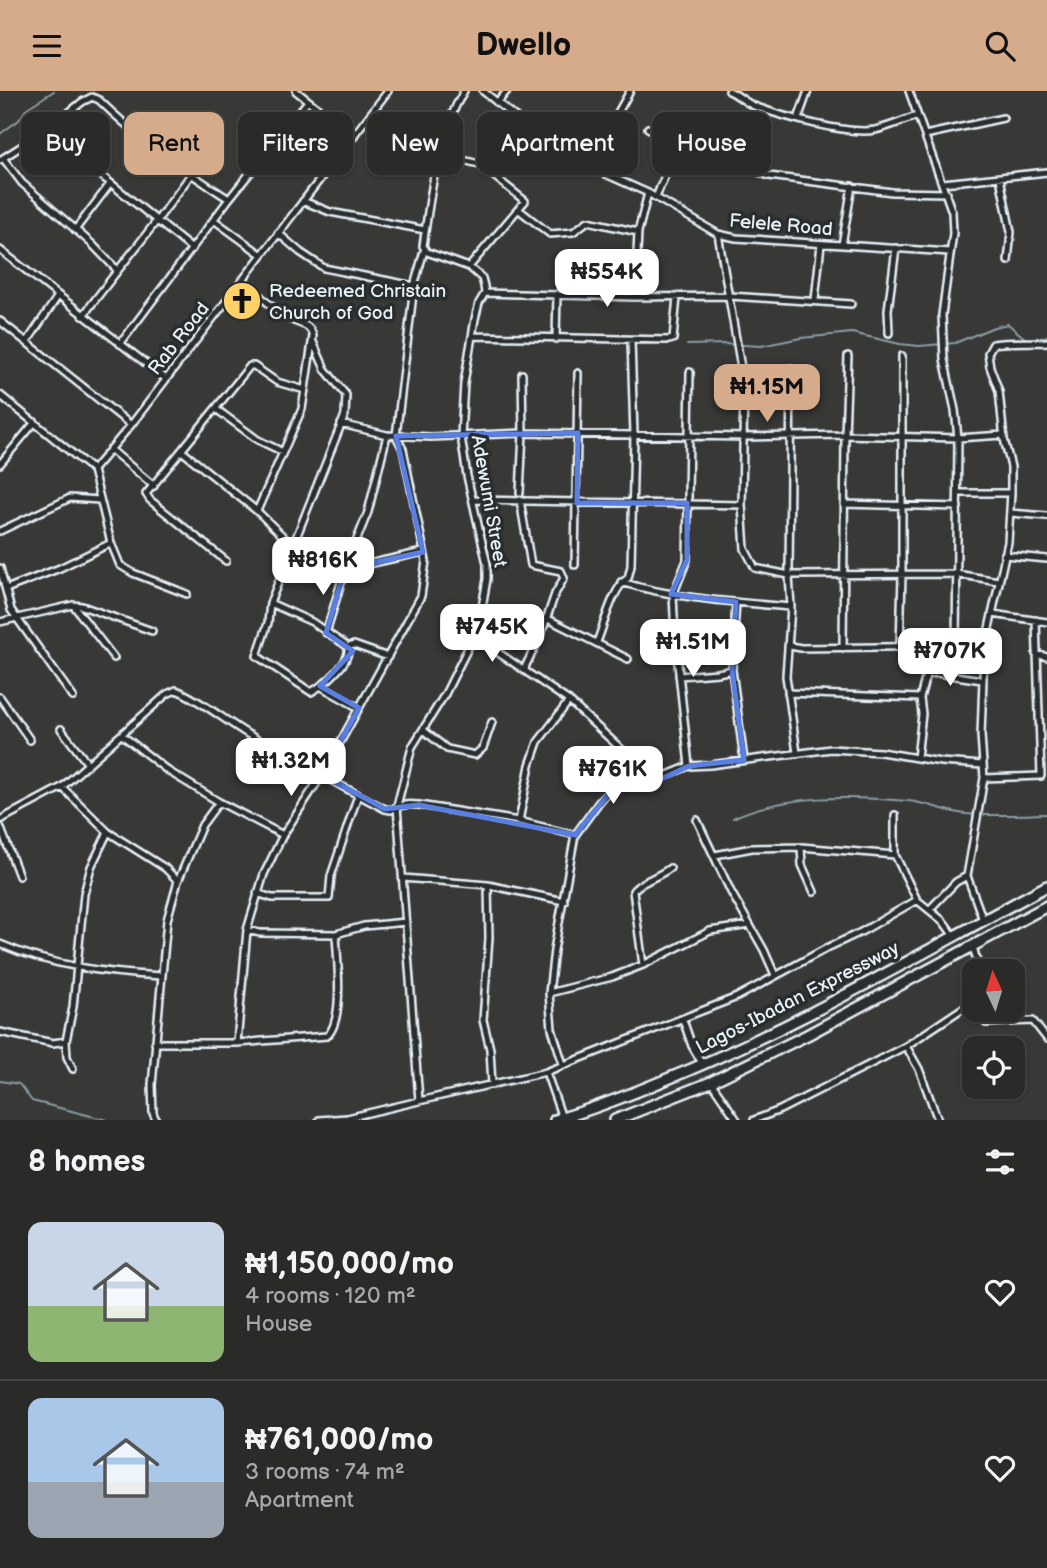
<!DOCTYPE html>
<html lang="en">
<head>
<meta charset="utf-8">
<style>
  :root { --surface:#2a2a28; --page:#323230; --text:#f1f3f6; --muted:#a5a7a8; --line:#464645; --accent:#d6ab8b }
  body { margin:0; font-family:"Balsamiq Sans",sans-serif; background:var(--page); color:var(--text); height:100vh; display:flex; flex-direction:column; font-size:26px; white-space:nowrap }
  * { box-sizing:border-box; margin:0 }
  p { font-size:23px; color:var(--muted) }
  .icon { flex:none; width:38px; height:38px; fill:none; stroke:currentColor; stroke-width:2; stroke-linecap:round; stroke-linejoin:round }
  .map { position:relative; height:1029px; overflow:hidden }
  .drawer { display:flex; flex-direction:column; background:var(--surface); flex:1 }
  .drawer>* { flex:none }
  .top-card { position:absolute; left:21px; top:21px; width:1006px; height:63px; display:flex; gap:14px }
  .needle { width:46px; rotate:356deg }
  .tools { position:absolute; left:962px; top:868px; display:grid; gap:14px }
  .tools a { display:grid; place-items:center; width:63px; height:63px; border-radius:14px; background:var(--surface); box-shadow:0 2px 5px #0004,0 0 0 2px var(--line); font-size:35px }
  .price { position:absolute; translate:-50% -60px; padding:0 16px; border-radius:14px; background:#fff; color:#222; font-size:23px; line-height:46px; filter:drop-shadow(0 2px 4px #0008) }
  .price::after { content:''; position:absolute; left:50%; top:42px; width:21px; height:16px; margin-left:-10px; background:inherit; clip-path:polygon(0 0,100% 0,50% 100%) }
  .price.selected { background:var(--accent); color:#111 }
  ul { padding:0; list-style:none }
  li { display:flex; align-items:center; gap:21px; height:175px; padding:0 28px }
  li+li { border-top:2px solid var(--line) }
  li span { display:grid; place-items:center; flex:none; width:196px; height:140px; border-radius:14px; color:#555 }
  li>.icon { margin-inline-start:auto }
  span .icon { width:84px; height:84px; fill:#fffc; stroke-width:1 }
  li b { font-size:30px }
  h2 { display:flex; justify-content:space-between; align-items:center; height:84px; padding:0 28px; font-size:30px }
  .tag { padding:0 24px; border-radius:14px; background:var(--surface); box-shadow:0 2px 5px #0004,0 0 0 2px var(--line); font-size:24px; line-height:63px }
  .tag.selected { background:var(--accent); color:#111 }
  header { display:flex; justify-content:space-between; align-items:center; height:91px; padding:0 28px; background:var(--accent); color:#111; font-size:32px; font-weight:600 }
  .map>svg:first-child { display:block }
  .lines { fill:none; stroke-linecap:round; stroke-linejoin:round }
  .stream { stroke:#8a9ea7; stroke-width:2 }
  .street-casing { stroke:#e8f1f8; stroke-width:10 }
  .highway-casing { stroke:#e8f1f8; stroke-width:14 }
  .street { stroke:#2a2d2e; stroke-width:5 }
  .highway { stroke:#2a2d2e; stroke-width:9 }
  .marked { fill:none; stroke:#5a7fe2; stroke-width:5; stroke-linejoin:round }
  .labels { text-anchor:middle; stroke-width:7; stroke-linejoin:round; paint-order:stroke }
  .street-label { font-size:19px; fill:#e8f1f8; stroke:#2a2d2e }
  .poi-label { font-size:19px; fill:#e8f1f8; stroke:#2a2d2e; text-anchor:start }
</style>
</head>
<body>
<header><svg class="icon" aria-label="menu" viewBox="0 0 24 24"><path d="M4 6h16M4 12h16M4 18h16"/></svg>Dwello<svg class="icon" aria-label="search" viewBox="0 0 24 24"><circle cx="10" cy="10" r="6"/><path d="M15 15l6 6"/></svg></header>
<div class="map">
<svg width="1047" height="1029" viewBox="0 0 1047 1029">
  <rect width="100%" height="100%" fill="#383836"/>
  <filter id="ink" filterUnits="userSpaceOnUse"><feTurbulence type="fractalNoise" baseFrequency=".0143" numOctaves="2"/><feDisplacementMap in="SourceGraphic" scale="14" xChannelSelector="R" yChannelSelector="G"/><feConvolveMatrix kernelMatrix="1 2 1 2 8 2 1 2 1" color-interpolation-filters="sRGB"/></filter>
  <g filter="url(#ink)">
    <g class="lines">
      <path class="stream" d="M0 43 19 29 27 17 54 0
        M1035 249 1047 245
        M687 254 725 253 761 255 801 247 852 242 900 253 919 255 955 252 994 236 1008 233 1027 249
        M733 727C785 703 851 705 908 710 928 712 947 721 966 723 993 725 1020 724 1047 723
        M0 990 19 993 32 1010 107 1029"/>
      <g class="street-casing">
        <path id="street" d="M296 0 354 46
          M464 0C436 46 431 102 423 155L427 161 469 176 482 187 484 195 485 202 479 212 475 228 464 292 461 345 467 385 487 473V488L481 522 474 545 445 603 412 656 397 715 418 996 419 1010 546 981 562 1027
          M483 0 563 64 648 102 718 143 736 147 950 161
          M729 0C739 4 746 13 757 16 784 26 848 44 875 39 889 36 904 29 917 25
          M909 0 952 121 953 142 942 224 944 268 955 319 958 347 956 555
          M497 12 507 0
          M798 28 808 0
          M50 37 66 56 192 158
          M648 37 685 55
          M925 44 1003 27
          M439 63 479 73 525 110 469 176
          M3 67 22 92 92 153 117 179
          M0 69 50 37 82 11 92 6 99 9C138 47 183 79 229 108
          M581 74 611 34 630 0
          M1000 87 1011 141 1008 170
          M943 92 1047 81
          M656 107C663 87 675 61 693 48L734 71 769 85 892 101 947 102
          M303 110 330 121 425 139
          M518 118 550 143 573 141 588 130 638 141
          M214 129 262 164
          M75 139 110 93
          M278 142 300 161 324 177 414 195
          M718 143 744 294 742 414 745 458 755 477 789 484 956 483 998 490
          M842 154 852 95
          M0 159 166 288
          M243 189C258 203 274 219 292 229 302 234 310 233 313 245L302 318 257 420
          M485 202 635 206 730 205 851 213
          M635 206 638 141 648 102
          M815 209 821 153
          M83 225C118 177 157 133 191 83
          M0 230 131 334
          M889 242 888 219 896 157
          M473 245 669 249 673 248 677 206
          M556 248 557 203
          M27 251 58 205
          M313 251 325 278 346 304 345 324 270 512 268 532 257 565 311 601C324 594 351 572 348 556
          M120 253 229 108 308 10
          M791 277 789 484 791 516 786 585 797 662
          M0 304 93 379 111 452 120 474 133 482 187 503
          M216 318 258 349 283 361
          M341 333 387 344 431 346 523 342 744 346 845 344 958 347 1003 344
          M110 358 154 395
          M183 361 257 420 292 454
          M0 373 35 331
          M93 379 131 334 388 0
          M520 402 523 342 522 283
          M958 402H1011
          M473 409 742 414
          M520 409 531 474 561 480 564 487 555 503 541 544 526 574 525 580
          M844 413 958 416
          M1010 422 1047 425
          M0 440 70 407 99 409
          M1004 464 1047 468
          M226 470 150 409 146 403 250 275H254L277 291 305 299
          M575 474 578 282
          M0 477 11 519 73 606
          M345 478 423 461
          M621 491C676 508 734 511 791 516
          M6 498 60 477 111 452
          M736 511 732 579 744 669
          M270 512 312 531 348 556 354 554 388 566
          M73 514 114 567
          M992 523 1047 531
          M546 527 628 568
          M0 531 73 514 82 515 152 540
          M326 542 345 478 368 421 387 344
          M474 545 569 610 655 689 689 675 710 674 831 658 881 661 941 671 983 674
          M597 551C604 534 613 496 628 487L631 475 634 344 631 249
          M790 555 801 557 956 555 984 560
          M900 555 902 484V265
          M843 557 845 344 848 265
          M1036 563 1047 566
          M679 585 718 582 732 579
          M320 595 359 617
          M788 602 920 607
          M0 606 30 649
          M61 638 87 672
          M423 639 447 658 475 664 483 657 492 631
          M122 644 168 680 219 711 283 744
          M917 667 922 623 920 607 926 584 937 582 982 589
          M689 675 675 545 673 504 687 469 690 281
          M984 687 1041 685 1036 529
          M62 696 108 741 165 777 178 790
          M895 724V764L917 809 943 830 954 845
          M0 729 62 696 167 603 176 599C196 606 226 630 246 642 291 669 338 693 385 718L391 719C401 713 407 713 419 714L519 730 575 744
          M697 729 731 801 764 859 775 884
          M519 730 530 674 538 651 569 610
          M0 735 19 785
          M801 756 802 774 814 801
          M715 764 752 757 801 756 895 764
          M403 787 488 794 564 810
          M488 794 489 847 483 929 490 958 492 994
          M257 802 272 807H329L331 785 358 704
          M930 818 956 791 967 785
          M983 829 967 785 984 687 981 644 984 560 1008 451 1011 402V376L1004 348 999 300 990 276 988 262 993 253C1011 250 1029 252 1047 251
          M247 839 260 842 336 843 364 835 406 831
          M0 853C51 875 106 882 162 885
          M973 856 980 880
          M643 874 633 800C638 792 660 785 670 777
          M549 902 612 886 643 874 710 840 750 834
          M982 919 986 932 1033 930 1047 948
          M683 929 692 955 703 974
          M0 941 53 952 66 950
          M155 952H237L327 945C345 929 337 867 336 843
          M237 952 247 839 264 783 283 744 322 684 421 505 426 470 403 358 396 345 414 195 424 160
          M906 955 919 978 938 1029
          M563 973 552 938 549 902 554 859 575 744 599 711 635 671
          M73 978 67 966 66 950 73 916 84 803 91 776 108 741
          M546 981 737 906 827 857 861 841 917 809
          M711 991 737 1029
          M156 1029 153 1022 152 994 167 829 178 790 202 734 219 711
          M319 1029 347 1027 419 1010
          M754 1029 780 1019 906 955 975 909"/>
      </g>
      <g class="highway-casing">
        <path id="highway" d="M555 1029C592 1019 629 1004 665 989 797 936 921 862 1047 795
          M615 1029 711 991 807 944 1047 815"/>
      </g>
      <use href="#street" class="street"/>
      <use href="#highway" class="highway"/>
    </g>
  </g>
  <path class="marked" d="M578 342 577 412H687V469L671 503 736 511 732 579 744 669 689 675 659 689 635 671 575 744 419 714 385 718 322 684 359 617 320 595 353 560 326 542 345 478 423 461 396 345Z"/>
  <defs>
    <g id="church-disc" transform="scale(2.0125)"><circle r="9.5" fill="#ffd166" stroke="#2a2d2e"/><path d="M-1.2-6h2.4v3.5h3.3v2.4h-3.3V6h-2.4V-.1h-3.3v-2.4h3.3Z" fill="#111"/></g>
  </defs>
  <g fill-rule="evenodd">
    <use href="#church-disc" x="242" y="210"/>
  </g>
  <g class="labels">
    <g class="street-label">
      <text transform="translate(781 133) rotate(5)" y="7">Felele Road</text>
      <text transform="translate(178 247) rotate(-52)" y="7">Rab Road</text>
      <text transform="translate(490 410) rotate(80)" y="7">Adewumi Street</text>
      <text transform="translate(797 906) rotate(-27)" y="7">Lagos-Ibadan Expressway</text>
    </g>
    <g class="poi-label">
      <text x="269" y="206">Redeemed Christain<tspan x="269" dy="22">Church of God</tspan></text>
    </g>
  </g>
</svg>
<div class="tools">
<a><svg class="needle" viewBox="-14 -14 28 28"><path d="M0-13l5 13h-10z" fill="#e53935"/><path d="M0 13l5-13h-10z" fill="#a5a7a8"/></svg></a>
<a><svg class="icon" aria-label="locate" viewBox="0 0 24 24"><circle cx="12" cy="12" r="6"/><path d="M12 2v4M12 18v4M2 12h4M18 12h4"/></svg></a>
</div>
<b class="price" style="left:607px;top:218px">₦554K</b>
<b class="price selected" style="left:767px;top:333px">₦1.15M</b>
<b class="price" style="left:323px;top:506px">₦816K</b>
<b class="price" style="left:492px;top:573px">₦745K</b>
<b class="price" style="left:693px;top:588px">₦1.51M</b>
<b class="price" style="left:950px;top:597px">₦707K</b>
<b class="price" style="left:291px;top:707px">₦1.32M</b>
<b class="price" style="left:613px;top:715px">₦761K</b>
<div class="top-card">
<a class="tag">Buy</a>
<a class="tag selected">Rent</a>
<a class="tag">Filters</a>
<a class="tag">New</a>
<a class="tag">Apartment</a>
<a class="tag">House</a>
</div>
</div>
<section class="drawer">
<h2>8 homes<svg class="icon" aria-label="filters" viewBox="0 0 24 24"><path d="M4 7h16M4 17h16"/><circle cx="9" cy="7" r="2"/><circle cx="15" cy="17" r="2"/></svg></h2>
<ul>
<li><span style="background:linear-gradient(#c9d6e8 60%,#8fb573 0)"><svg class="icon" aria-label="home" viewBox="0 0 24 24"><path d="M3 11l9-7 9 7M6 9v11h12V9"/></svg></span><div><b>₦1,150,000/mo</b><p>4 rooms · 120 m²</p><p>House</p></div><svg class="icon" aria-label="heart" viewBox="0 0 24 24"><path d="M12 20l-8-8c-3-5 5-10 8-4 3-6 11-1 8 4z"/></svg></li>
<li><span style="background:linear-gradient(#a9c7e8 60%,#9aa5b1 0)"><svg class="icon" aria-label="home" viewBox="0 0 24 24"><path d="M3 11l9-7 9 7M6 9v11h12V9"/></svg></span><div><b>₦761,000/mo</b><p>3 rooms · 74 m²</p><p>Apartment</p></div><svg class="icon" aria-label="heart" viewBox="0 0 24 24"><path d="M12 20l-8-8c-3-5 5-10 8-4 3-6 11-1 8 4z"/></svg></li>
</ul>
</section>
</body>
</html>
